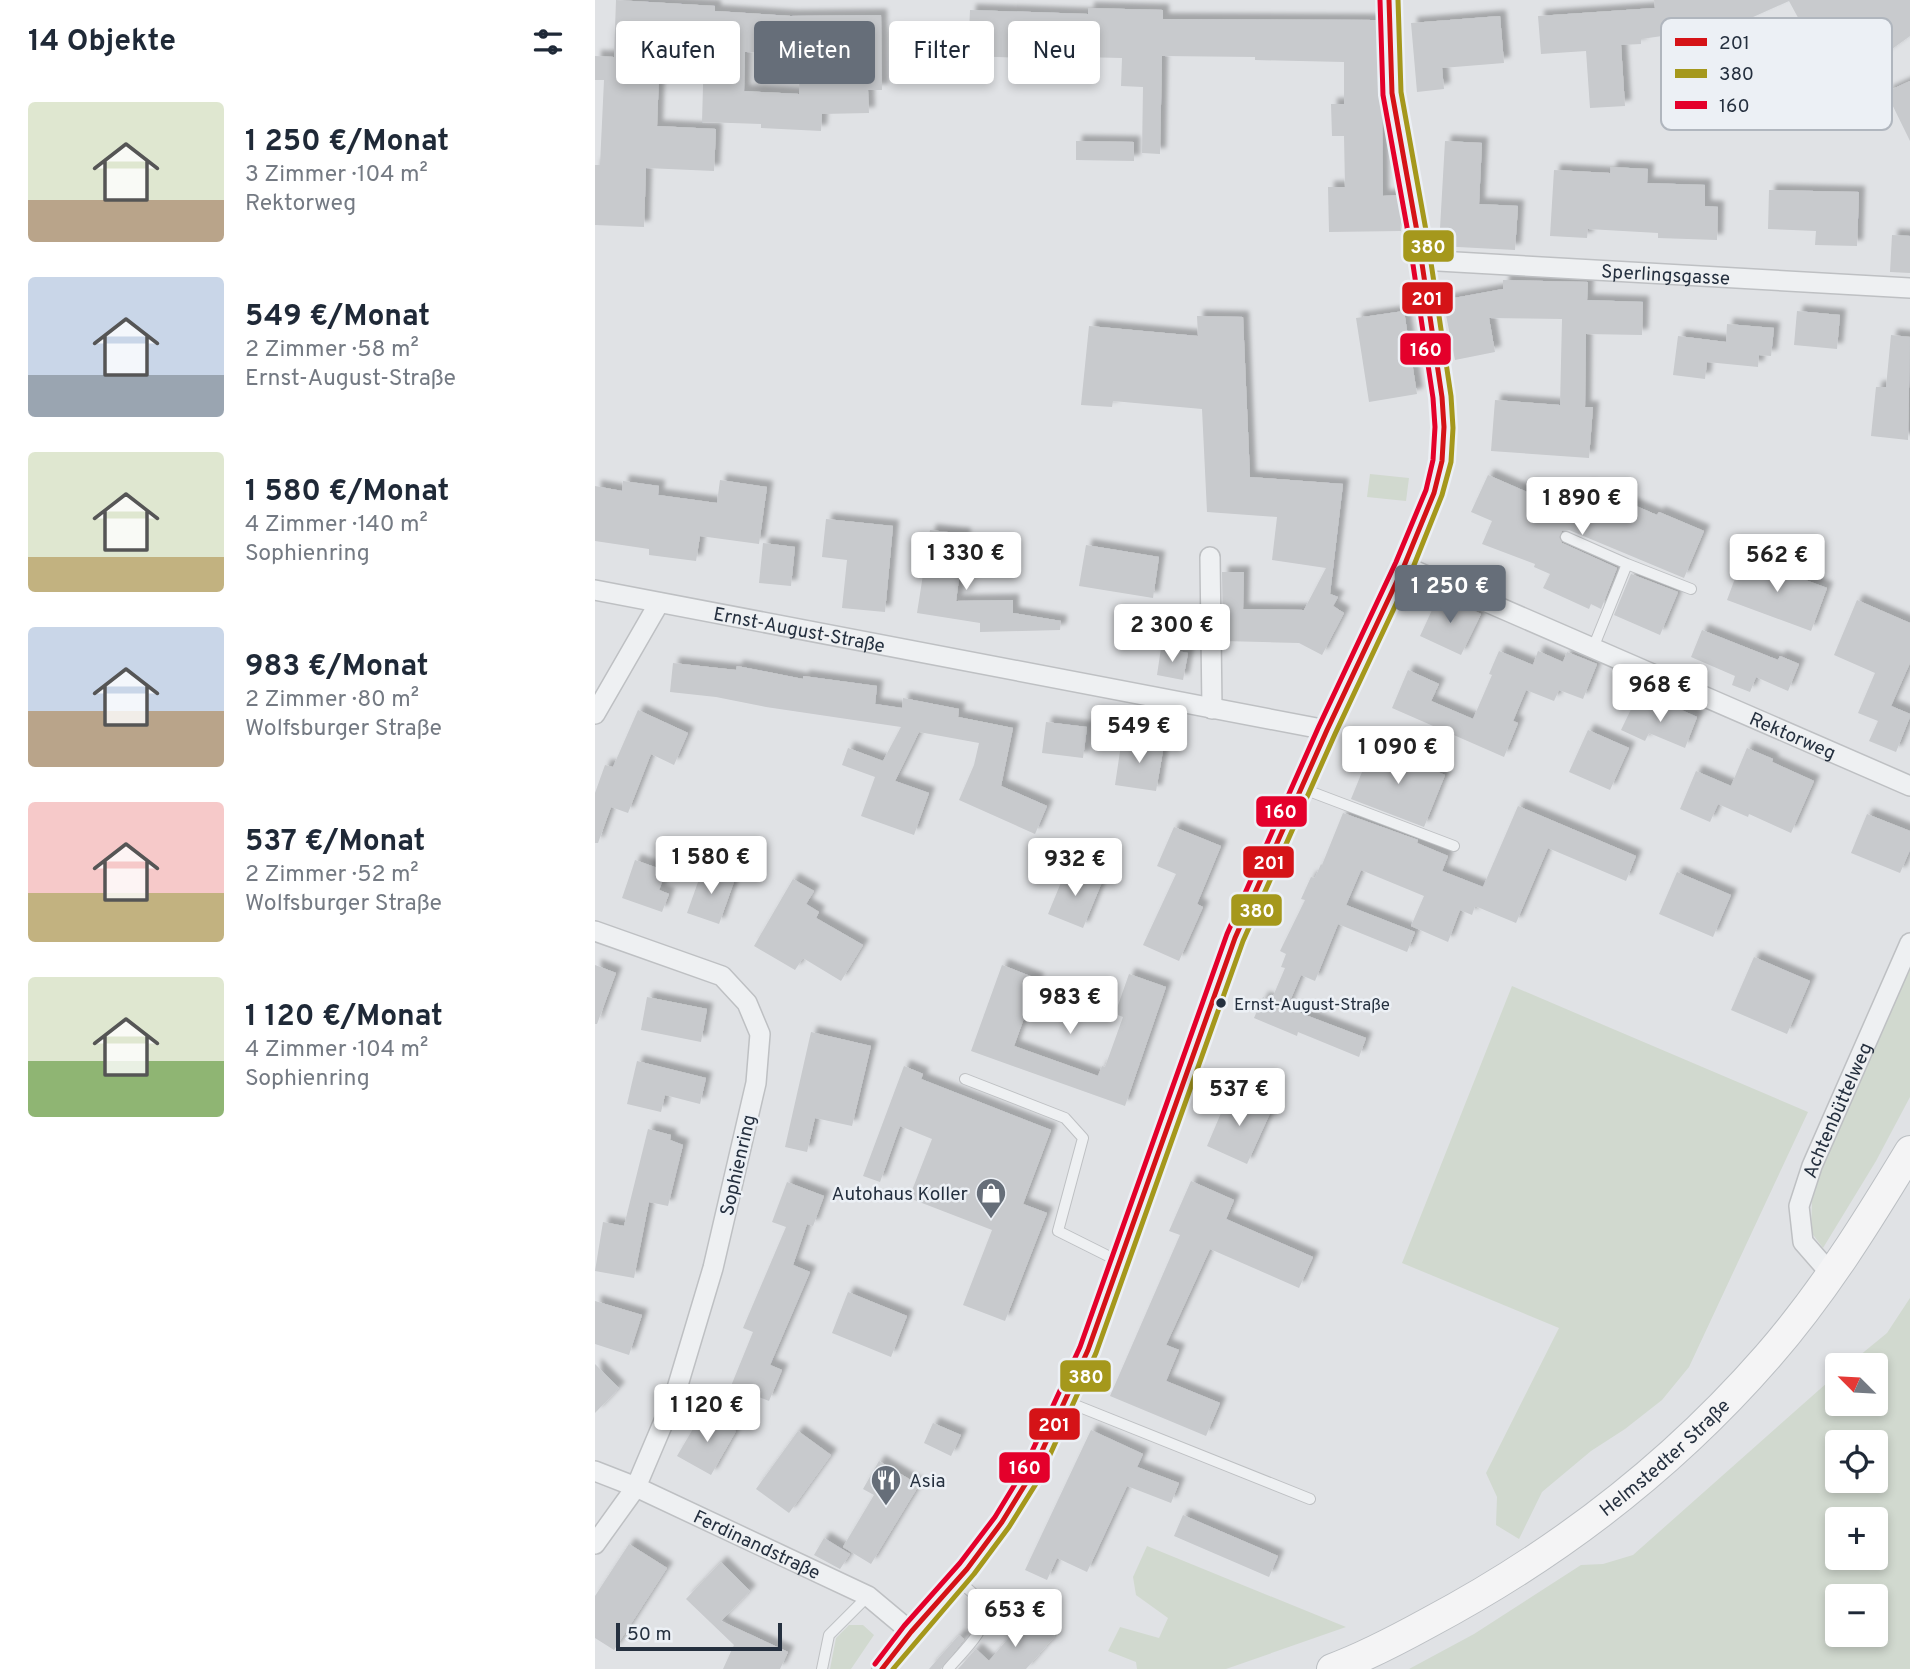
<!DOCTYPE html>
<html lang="de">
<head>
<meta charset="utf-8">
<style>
  :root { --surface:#fff; --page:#f2f2f3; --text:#1f2937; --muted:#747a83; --accent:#666e79 }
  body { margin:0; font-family:Overpass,sans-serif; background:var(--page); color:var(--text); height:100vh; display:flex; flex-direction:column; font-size:26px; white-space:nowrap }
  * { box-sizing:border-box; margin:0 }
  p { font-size:23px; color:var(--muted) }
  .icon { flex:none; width:38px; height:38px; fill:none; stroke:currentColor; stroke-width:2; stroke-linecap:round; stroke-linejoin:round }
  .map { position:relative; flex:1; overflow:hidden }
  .details { display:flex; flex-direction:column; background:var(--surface); width:595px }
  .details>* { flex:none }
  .hud { position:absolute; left:21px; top:21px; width:665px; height:63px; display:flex; gap:14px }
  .needle { width:46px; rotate:294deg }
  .buttons { position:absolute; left:1230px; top:1353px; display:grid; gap:14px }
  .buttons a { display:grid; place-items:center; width:63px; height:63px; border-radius:7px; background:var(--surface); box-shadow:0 4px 10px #0003; font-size:35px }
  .scale { position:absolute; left:21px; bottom:18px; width:166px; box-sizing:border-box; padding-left:7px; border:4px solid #25303f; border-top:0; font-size:19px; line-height:24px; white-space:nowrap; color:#25303f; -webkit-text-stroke:5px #ecf0f5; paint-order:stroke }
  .price { position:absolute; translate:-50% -60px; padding:0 16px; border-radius:7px; background:#fff; color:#222; font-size:23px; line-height:46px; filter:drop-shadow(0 2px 4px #0008) }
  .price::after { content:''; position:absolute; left:50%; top:42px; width:21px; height:16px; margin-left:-10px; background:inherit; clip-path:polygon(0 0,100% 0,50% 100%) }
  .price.on { background:var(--accent); color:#fff }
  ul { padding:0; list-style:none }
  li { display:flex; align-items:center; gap:21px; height:175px; padding:0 28px }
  li span { display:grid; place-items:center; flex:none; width:196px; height:140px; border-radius:7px; color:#555 }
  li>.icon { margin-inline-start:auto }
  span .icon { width:84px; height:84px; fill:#fffc; stroke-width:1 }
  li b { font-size:30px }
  h2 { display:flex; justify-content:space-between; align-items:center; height:84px; padding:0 28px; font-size:30px }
  .pill { padding:0 24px; border-radius:7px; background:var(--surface); box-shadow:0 4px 10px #0003; font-size:24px; line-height:63px }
  .pill.on { background:var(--accent); color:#fff }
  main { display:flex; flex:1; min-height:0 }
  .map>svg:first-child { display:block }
  .green { fill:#d1d9cf; fill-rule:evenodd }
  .building { fill:#c8cacd; fill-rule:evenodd; filter:url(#shadow) }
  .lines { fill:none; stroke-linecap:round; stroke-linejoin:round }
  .service-casing { stroke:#bec0c3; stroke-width:12 }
  .minor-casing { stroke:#bec0c3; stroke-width:22 }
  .primary-casing { stroke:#bbbfc3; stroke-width:32 }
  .service { stroke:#eef0f2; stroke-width:10 }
  .minor { stroke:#eef0f2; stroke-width:19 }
  .primary { stroke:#f4f4f5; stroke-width:30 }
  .bus-1-casing { stroke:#ecf0f5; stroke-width:10 }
  .bus-2-casing { stroke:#ecf0f5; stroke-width:10 }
  .bus-3-casing { stroke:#ecf0f5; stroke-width:10 }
  .bus-1 { stroke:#d51317; stroke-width:5 }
  .bus-2 { stroke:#a5981c; stroke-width:5 }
  .bus-3 { stroke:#e4002b; stroke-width:5 }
  .bus-dot { fill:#25303f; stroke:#ecf0f5; stroke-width:2.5 }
  .labels { text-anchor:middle; stroke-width:5; stroke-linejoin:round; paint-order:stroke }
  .bus-label { font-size:17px; fill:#25303f; stroke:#ecf0f5; text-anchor:start }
  .street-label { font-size:19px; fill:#25303f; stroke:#ecf0f5 }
  .poi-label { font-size:19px; fill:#25303f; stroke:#ecf0f5; text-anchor:end }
  .key { fill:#ecf0f5; stroke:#b0b6be; stroke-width:2 }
  .key-label { font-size:19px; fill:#25303f }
  .line-badge { stroke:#ecf0f5; stroke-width:2.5 }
  .badge-label { font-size:19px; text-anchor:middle; font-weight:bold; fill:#fff }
</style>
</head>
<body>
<main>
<section class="details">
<h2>14 Objekte<svg class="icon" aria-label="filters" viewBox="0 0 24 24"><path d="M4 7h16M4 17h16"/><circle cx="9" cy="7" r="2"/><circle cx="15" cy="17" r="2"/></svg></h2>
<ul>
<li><span style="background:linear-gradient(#dfe7d0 70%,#b9a48a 0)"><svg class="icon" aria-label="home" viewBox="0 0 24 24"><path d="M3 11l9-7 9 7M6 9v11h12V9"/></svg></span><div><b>1 250 €/Monat</b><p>3 Zimmer · 104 m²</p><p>Rektorweg</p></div></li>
<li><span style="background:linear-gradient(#c9d6e8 70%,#9aa5b1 0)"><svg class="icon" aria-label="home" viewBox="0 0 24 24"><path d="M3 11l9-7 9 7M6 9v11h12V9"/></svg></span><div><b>549 €/Monat</b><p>2 Zimmer · 58 m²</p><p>Ernst-August-Straße</p></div></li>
<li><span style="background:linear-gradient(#dfe7d0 75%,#c2b280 0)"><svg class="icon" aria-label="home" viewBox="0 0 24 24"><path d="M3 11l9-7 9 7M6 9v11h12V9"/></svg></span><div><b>1 580 €/Monat</b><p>4 Zimmer · 140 m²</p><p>Sophienring</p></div></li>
<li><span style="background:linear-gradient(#c9d6e8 60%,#b9a48a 0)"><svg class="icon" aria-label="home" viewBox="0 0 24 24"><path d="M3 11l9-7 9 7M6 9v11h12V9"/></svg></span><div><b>983 €/Monat</b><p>2 Zimmer · 80 m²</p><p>Wolfsburger Straße</p></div></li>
<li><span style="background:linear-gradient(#f6c9c9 65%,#c2b280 0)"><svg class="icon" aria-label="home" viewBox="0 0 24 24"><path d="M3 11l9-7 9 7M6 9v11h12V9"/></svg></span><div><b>537 €/Monat</b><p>2 Zimmer · 52 m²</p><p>Wolfsburger Straße</p></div></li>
<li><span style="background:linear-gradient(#dfe7d0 60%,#8fb573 0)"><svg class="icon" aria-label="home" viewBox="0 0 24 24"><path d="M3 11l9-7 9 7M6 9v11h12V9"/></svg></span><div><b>1 120 €/Monat</b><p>4 Zimmer · 104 m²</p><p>Sophienring</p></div></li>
</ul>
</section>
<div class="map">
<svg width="1315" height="1669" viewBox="0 0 1315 1669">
  <defs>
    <filter id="shadow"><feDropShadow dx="6" dy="-6" stdDeviation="2" flood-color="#0004"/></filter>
  </defs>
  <rect width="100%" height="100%" fill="#e0e2e5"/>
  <path class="green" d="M775 474 814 478 811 501 772 497Z
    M1315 969V1097L1281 1161 1228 1248 1216 1232 1217 1201 1226 1170Z
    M917 986 1213 1112 1094 1367 1067 1400 1030 1429 996 1451 947 1492 924 1539 901 1525 902 1497 891 1473 964 1328 807 1263Z
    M1315 1298V1669H814L879 1634 986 1565 1008 1564 1038 1555 1242 1374V1404H1281V1365H1253L1292 1333ZM1242 1442H1281V1480H1242ZM1281 1519V1558H1242V1519ZM1281 1596V1634H1242V1596Z
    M552 1546 751 1627 631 1669H542L541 1662 513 1651 525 1627 564 1638 573 1618 541 1595 538 1577Z
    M254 1625H268L279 1635 256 1669H235L241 1638Z"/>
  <path class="building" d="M21 0 120 6V11L196 16 286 15 287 90H273L274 113 227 114 226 131 166 128V124L107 122 109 50H65L62 126 121 129 119 171 51 168 49 227 0 225V165H5L9 80H0V56L19 57ZM150 52 205 53 204 94 149 91Z
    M1059 0H1315V36L1283 59 1265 25 1220 49 1194 1 1138 26 1046 39V44L1026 45 1030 106 995 108 991 51 946 54 943 16 1060 8Z
    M493 8 568 10V19L782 20 783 77 787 104 788 196 803 195 806 231 734 232 733 187H750L749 136H737L736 104H749V62L660 60V57L567 56 565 154 547 153 548 87 526 86 527 58 486 57 485 60 373 56 375 10 493 14Z
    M905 16 909 63 847 68 849 89 822 92 816 23Z
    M1315 81V141L1291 92Z
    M481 141 539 142V161L481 160Z
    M850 141 887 143 884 204 923 206 920 250 844 246Z
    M1016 167 1053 169 1052 183 1110 185V206L1123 207 1122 240 1063 238V233L993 229 992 238 955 236 959 170 1015 173Z
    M1174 190 1264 192 1262 246 1220 245 1221 231 1173 229Z
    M1297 235 1315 236V273L1295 272Z
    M908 280 993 282 992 300 1048 302 1047 335 991 334 990 407H998L994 458 896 451 900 400 965 405 967 319 894 318 900 352 860 360 848 300 908 289Z
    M809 311 822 394 774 402 761 318Z
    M1202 311 1245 315 1242 349 1199 345Z
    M602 316 648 317 655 477 748 484 735 594 743 597 738 606 749 613 727 655 704 643 628 641 627 572H649L648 609 709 610 731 568 677 560 682 517 612 512 607 409 518 401 517 407 486 405 494 326 603 336Z
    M1132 324 1179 328 1176 356 1164 355 1163 367 1112 362 1110 379 1078 375 1083 336 1131 342Z
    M1296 335 1315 337 1313 440 1276 436 1281 387H1291Z
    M893 475 980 513 992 485 1062 515 1064 512 1109 531 1089 578 974 530 967 531 964 537 967 543 1022 568 1006 609 996 604 994 609 948 588 955 574 939 567 940 564 887 544 897 521 876 512Z
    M125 480 172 487 164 544 105 536 101 561 54 555V549L0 541V486L27 491 28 481 64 486 63 495 122 503Z
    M231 519 298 526 290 612 247 608 252 560 227 557Z
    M335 530 370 534 361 601 418 600V613L466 621 465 630 385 632V623L322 613Z
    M168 543 200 547 196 586 164 583Z
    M491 545 564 557 558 598 484 586Z
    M1148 557 1232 588 1216 631 1132 600Z
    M1036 574 1083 592 1065 635 1019 615Z
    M844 595 886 614 866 655 825 636Z
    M1262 600 1315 623V663L1296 706 1315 714V717L1301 752 1274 741 1283 721 1263 713 1280 673 1239 655Z
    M1107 630 1183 660 1185 656 1204 664 1193 691 1161 677 1155 692 1137 685 1140 676 1096 657Z
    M566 648 593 653 588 680 562 675Z
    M904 651 938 665 943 651 968 662 972 652 1002 664 988 699 964 690 959 701 931 690 918 721 923 723 909 757 797 708 813 670 844 684 836 701 878 719 897 675 894 674Z
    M78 663 141 670 142 666 208 679V676L282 686 280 704 307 708 308 698 364 709 363 717 418 728 406 786 452 806 440 834 364 800 379 765 384 743 324 732 300 781 334 793 319 835 266 816 280 777 247 765 253 748 288 761 306 727 171 707 121 697 75 692Z
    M1040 701 1071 715 1075 705 1102 717 1090 748 1054 733 1050 741 1026 730Z
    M43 710 93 733 79 765 56 754 33 813 16 807 3 843H0V793L10 765 18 767Z
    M451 722 492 727 488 758 447 753Z
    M993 730 1034 748 1015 790 974 772Z
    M527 738 569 745 561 791 520 785Z
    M778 745 850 775 829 827 756 799Z
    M1152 748 1178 759 1177 762 1219 781 1196 833 1154 814 1153 817 1123 804 1115 822 1085 809 1101 771 1136 786Z
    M923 806 1041 856 1031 881 953 848 921 923 880 906 877 915 865 910 853 942 816 926 829 896 766 870 751 905 820 932 812 952 743 924 720 981 706 975 692 1008 771 1038 764 1057 703 1032 702 1036 659 1018 668 997 676 1001 690 968 686 967 691 954 685 951 710 900 706 899 716 877 720 878 726 864 727 865 748 813 823 840 822 843 853 856 847 871 888 887Z
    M1272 814 1315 831V850L1305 873 1256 853Z
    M579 827 626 846 602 904 608 907 584 961 548 945 581 874 562 866Z
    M40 860 71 871 64 890 74 894 67 912 27 898Z
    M108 868 140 879 124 924 92 913Z
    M472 868 507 882 488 928 453 914Z
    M1082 872 1136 895 1118 937 1064 914Z
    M198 879 219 891 211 904 224 912 221 918 268 945 246 981 208 958 200 970 159 946Z
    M1159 957 1215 981 1192 1034 1136 1010Z
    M0 965 21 973 2 1024H0Z
    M407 965 443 979 419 1046 503 1076 507 1066 510 1067 528 1017 520 1014 534 974 571 987 530 1106 376 1051Z
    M52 997 112 1009 106 1042 46 1030Z
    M216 1032 276 1046 257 1126 220 1118 212 1152 190 1147Z
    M42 1061 111 1078 105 1104 70 1095 66 1112 32 1104Z
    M309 1066 328 1074 326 1079 456 1130 428 1204 452 1213 410 1321 368 1305 397 1230 314 1198 337 1139 305 1126 285 1182 268 1176Z
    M635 1092 676 1111 652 1164 612 1146Z
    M53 1129 76 1135 75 1140 88 1145 73 1206 54 1202 39 1278 0 1271 8 1222 29 1226Z
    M596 1181 639 1200 631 1219 718 1257 704 1288 615 1249 571 1345 584 1350 571 1381 625 1403 611 1436 515 1396 585 1235 574 1231Z
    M192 1182 229 1196 218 1226 212 1224 198 1265 215 1272 175 1365 187 1370 174 1401 136 1386 158 1332 148 1328 191 1227 177 1222Z
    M253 1292 312 1316 296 1357 237 1333Z
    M0 1301 47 1315 34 1355 0 1344Z
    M0 1364 24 1388 0 1413Z
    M108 1412 141 1431 116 1475 82 1456Z
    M338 1423 366 1435 356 1456 329 1443Z
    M496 1430 548 1454 542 1467 584 1483 576 1503 532 1486 492 1572 462 1558 452 1580 430 1570Z
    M203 1431 236 1455 194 1513 161 1489Z
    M284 1461 324 1485 276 1564 248 1547 279 1495 268 1489Z
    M588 1515 683 1556 674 1577 579 1536Z
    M229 1538 255 1554 245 1569 219 1555Z
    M34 1544 72 1568 19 1650 0 1638V1596Z
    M126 1562 155 1591 126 1621 193 1652 185 1669H128L139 1645 91 1599Z
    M434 1614 460 1636 431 1669H363L381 1649 394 1661Z
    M364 1635 369 1639 346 1669H334Z"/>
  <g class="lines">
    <g class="service-casing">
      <path id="service" d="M971 537 1032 564
        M998 648 1032 564 1096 589
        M706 788 859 846
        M370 1079 470 1118 488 1138 463 1231 525 1262
        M470 1401 715 1499
        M227 1669 234 1635 273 1596
        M353 1669C369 1650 391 1632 392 1606L363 1580"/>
    </g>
    <g class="minor-casing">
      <g id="minor">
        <path id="s1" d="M826 260 1315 288"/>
        <path d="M615 557 617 709"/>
        <path id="s2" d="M809 566 1315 786"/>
        <path id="s3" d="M0 590 732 730"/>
        <path d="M0 714 64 603"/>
        <path d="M0 931 127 976 152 1003 165 1034 161 1083 118 1268 80 1395 41 1487 0 1544"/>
        <path id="s4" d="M1236 1274 1208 1242 1204 1206 1217 1166 1315 943"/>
        <path id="s5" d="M0 1471 41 1487 273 1596 316 1632"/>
        <path d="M287 1669 316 1632 372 1569 407 1522 436 1475 493 1350 640 938 732 730 809 566 839 493 847 461 849 427 847 397 823 237 797 93 794 0"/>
      </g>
    </g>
    <g class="primary-casing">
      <g id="primary">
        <path id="s6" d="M737 1669C770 1657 802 1640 833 1623 961 1555 1078 1465 1173 1356 1228 1293 1272 1222 1315 1151"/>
      </g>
    </g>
    <use href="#service" class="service"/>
    <use href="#minor" class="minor"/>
    <use href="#primary" class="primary"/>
    <g class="bus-1-casing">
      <path id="bus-1" d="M287 1669 316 1632 372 1569 407 1522 436 1475 493 1350 640 938 732 730 809 566 839 493 847 461 849 427 847 397 823 237 797 93 794 0"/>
    </g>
    <g class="bus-2-casing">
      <path id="bus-2" d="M298 1669 379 1574 414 1527 444 1479 501 1353 648 941 740 734 817 570 847 495 856 462 858 428 856 396 832 236 806 92 803 0"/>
    </g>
    <g class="bus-3-casing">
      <path id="bus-3" d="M280 1664 309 1626 365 1563 400 1517 428 1471 485 1347 632 934 724 726 801 562 831 490 838 460 840 427 838 398 814 238 788 95 785 0"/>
    </g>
    <use href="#bus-1" class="bus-1"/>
    <use href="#bus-2" class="bus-2"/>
    <use href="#bus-3" class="bus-3"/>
  </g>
  <defs>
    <g id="shop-pin" transform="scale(1.575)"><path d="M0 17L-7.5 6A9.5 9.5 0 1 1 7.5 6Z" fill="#666e79" stroke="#ecf0f5"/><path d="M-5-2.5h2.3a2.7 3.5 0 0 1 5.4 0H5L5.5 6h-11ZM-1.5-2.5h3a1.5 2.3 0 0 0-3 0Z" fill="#fff"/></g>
    <g id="restaurant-pin" transform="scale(1.575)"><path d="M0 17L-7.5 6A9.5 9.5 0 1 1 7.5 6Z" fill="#666e79" stroke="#ecf0f5"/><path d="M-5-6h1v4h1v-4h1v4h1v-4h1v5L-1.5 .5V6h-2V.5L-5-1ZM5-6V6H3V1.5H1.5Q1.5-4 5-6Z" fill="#fff"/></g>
  </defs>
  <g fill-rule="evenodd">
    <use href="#shop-pin" x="396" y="1193"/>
    <use href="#restaurant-pin" x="291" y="1480"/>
  </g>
  <circle class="bus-dot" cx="626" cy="1003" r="6"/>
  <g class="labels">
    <g class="bus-label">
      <text x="639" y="1010">Ernst-August-Straße</text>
    </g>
    <g class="street-label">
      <text dy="7" stroke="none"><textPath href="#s1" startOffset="245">Sperlingsgasse</textPath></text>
      <text dy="7" stroke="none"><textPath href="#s3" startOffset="208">Ernst-August-Straße</textPath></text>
      <text dy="7" stroke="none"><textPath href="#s2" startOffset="424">Rektorweg</textPath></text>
      <text dy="7" stroke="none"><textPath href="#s4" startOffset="182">Achtenbüttelweg</textPath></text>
      <text transform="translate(142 1165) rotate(-77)" y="7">Sophienring</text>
      <text dy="7" stroke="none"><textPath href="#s6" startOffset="396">Helmstedter Straße</textPath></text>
      <text dy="7" stroke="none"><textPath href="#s5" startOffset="178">Ferdinandstraße</textPath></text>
    </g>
    <g class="poi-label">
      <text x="373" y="1200">Autohaus Koller</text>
      <text x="314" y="1487" text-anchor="start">Asia</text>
    </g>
  </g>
  <rect x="1066" y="18" width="231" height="112" rx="10" class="key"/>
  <rect x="1080" y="38" width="32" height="8" fill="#d51317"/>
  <rect x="1080" y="69" width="32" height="9" fill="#a5981c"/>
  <rect x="1080" y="101" width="32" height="8" fill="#e4002b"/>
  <g class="key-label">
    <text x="1124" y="49">201</text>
    <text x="1124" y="80">380</text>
    <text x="1124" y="112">160</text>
  </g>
  <g class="line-badge">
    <rect x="807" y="229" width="53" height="34" rx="7" fill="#a5981c"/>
    <rect x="806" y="281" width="53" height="34" rx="7" fill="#d51317"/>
    <rect x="804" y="332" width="53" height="34" rx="7" fill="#e4002b"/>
    <rect x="660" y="795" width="53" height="33" rx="7" fill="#e4002b"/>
    <rect x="647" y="845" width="53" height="34" rx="7" fill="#d51317"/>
    <rect x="635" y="893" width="53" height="34" rx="7" fill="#a5981c"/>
    <rect x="464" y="1359" width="53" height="34" rx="7" fill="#a5981c"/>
    <rect x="433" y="1407" width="53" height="34" rx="7" fill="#d51317"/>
    <rect x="403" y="1451" width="53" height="33" rx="7" fill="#e4002b"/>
  </g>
  <g class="badge-label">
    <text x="833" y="253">380</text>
    <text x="832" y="305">201</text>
    <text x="831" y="356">160</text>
    <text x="686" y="818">160</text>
    <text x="674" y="869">201</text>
    <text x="662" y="917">380</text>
    <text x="491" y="1383">380</text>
    <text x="459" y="1431">201</text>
    <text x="430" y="1474">160</text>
  </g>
</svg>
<div class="buttons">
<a><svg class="needle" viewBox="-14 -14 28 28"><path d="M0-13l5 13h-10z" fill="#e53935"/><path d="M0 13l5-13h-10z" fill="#747a83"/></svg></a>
<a><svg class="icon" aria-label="locate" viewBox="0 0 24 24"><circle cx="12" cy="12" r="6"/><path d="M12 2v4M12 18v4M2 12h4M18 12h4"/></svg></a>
<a>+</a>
<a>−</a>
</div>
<div class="scale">50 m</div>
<b class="price" style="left:987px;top:537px">1 890 €</b>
<b class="price" style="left:371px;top:592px">1 330 €</b>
<b class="price" style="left:1182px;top:594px">562 €</b>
<b class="price on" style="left:855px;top:625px">1 250 €</b>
<b class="price" style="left:577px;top:664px">2 300 €</b>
<b class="price" style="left:1065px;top:724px">968 €</b>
<b class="price" style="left:544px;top:765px">549 €</b>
<b class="price" style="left:803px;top:786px">1 090 €</b>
<b class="price" style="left:116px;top:896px">1 580 €</b>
<b class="price" style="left:480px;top:898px">932 €</b>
<b class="price" style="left:475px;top:1036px">983 €</b>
<b class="price" style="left:644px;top:1128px">537 €</b>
<b class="price" style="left:112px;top:1444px">1 120 €</b>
<b class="price" style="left:420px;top:1649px">653 €</b>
<div class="hud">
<a class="pill">Kaufen</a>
<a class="pill on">Mieten</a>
<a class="pill">Filter</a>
<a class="pill">Neu</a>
</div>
</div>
</main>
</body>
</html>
